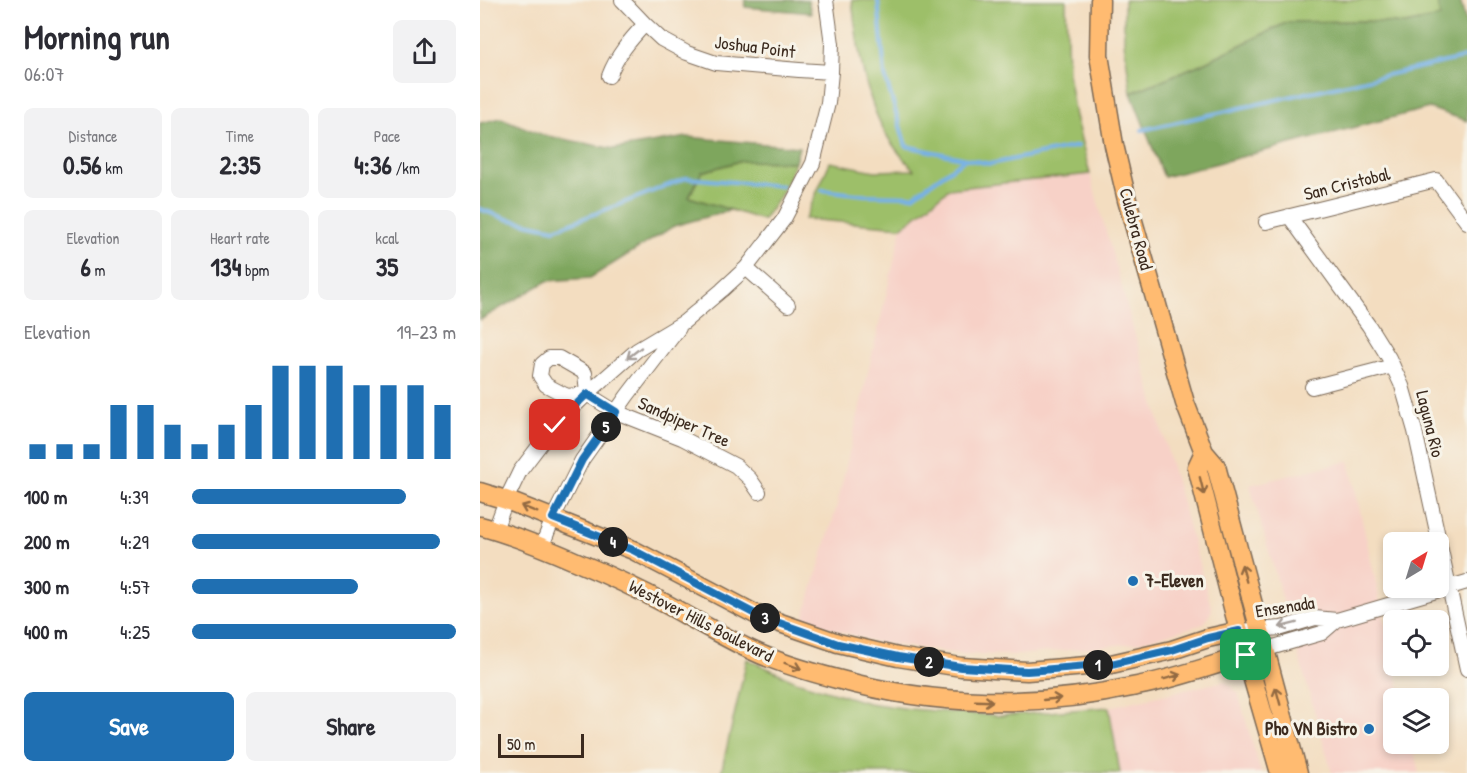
<!DOCTYPE html>
<meta charset="utf-8">
<style>
body{margin:0;font-family:"Patrick Hand",sans-serif;background:#f2f2f3;color:#2b2b33;height:100vh;display:flex;flex-direction:column;font-size:22px;white-space:nowrap}
*{box-sizing:border-box;margin:0}
p{font-size:20px;color:#7c7c81}
.icon{flex:none;width:33px;height:33px;fill:none;stroke:currentColor;stroke-width:2;stroke-linecap:round;stroke-linejoin:round}
.map{position:relative;flex:1;overflow:hidden}
.panel{display:flex;flex-direction:column;background:#fff;width:480px}
.panel>*{flex:none}
.needle{width:39px;rotate:38deg}
.tools{position:absolute;left:903px;top:532px;display:grid;gap:12px}
.tools a{display:grid;place-items:center;width:66px;height:66px;border-radius:9px;background:#fff;box-shadow:0 3px 9px #0003;font-size:30px}
.scale{position:absolute;left:18px;bottom:15px;width:86px;box-sizing:border-box;padding-left:6px;border:3px solid #3b2a1e;border-top:0;font-size:16px;line-height:21px;white-space:nowrap;color:#3b2a1e;-webkit-text-stroke:4px #f7f3e8;paint-order:stroke}
.pin{position:absolute;display:grid;place-items:center;width:51px;height:51px;color:#fff;margin:-26px;border-radius:12px;box-shadow:0 3px 9px #0006}
.km{position:absolute;width:30px;height:30px;margin:-15px;border-radius:50%;background:#222;color:#fff;font-size:16px;line-height:30px;text-align:center}
.round{display:grid;place-items:center;flex:none;width:63px;height:63px;border-radius:9px;background:#f2f2f3}
.headline{display:flex;align-items:center;justify-content:space-between;height:102px;padding:0 24px}
h1{font-size:33px;font-weight:700;line-height:45px}
.metrics{display:grid;grid-template-columns:repeat(3,1fr);gap:9px;height:102px;padding:6px 24px}
.metrics div{display:grid;align-content:center;border-radius:9px;background:#f2f2f3;text-align:center}
.metrics b{font-size:26px;font-weight:700}
.metrics small{font-size:16px;font-weight:400}
.metrics p{font-size:16px}
.chart{height:168px;padding:12px 24px}
.chart p{display:flex;justify-content:space-between}
.chart svg{width:100%;height:108px;margin-top:6px;stroke:#1f6fb2;stroke-width:6}
.primary-button{display:flex;gap:12px;margin-top:auto;padding:12px 24px}
.primary-button a{flex:1;height:69px;border-radius:9px;background:#1f6fb2;color:#fff;font-size:24px;font-weight:700;line-height:69px;text-align:center}
.primary-button a+a{background:#f2f2f3;color:#2b2b33}
ul{padding:0 24px;list-style:none;font-size:20px}
li{display:grid;grid-template-columns:96px 72px 1fr;align-items:center;height:45px}
li i{height:15px;border-radius:8px;background:#1f6fb2}
main{display:flex;flex:1;min-height:0}
.map>svg:first-child{display:block}
.built{fill:#f7d1c7}
.green{fill:#9dbf69;stroke:#6c7444;stroke-width:1.5}
.forest{fill:#7ea65d;stroke:#5c683e;stroke-width:1.5}
.lines{fill:none;stroke-linecap:round;stroke-linejoin:round}
.stream{stroke:#76b1e7;stroke-width:4}
.minor-casing{stroke:#7b6957;stroke-width:16}
.major-casing{stroke:#7b6957;stroke-width:21}
.minor{stroke:#fff;stroke-width:14}
.major{stroke:#ffbb71;stroke-width:18}
.oneway{stroke:#a79f9a}
.oneway2{stroke:#936b43}
.route-casing{stroke:#fff;stroke-width:12}
.route{stroke:#1f6fb2;stroke-width:8}
.poi-dot{fill:#1f6fb2;stroke:#f7f3e8;stroke-width:2}
.labels{text-anchor:middle;stroke-width:6;stroke-linejoin:round;paint-order:stroke}
.street-label{font-size:18px;fill:#3b2a1e;stroke:#f7f3e8}
.poi-label{font-size:18px;font-weight:bold;fill:#3b2a1e;stroke:#f7f3e8;text-anchor:start}
</style>
<main>
<section class="panel">
<div class="headline"><div><h1>Morning run</h1><p>06:07</p></div><a class="round"><svg class="icon" aria-label="share" viewBox="0 0 24 24"><path d="M12 15V3M7 8l5-5 5 5M5 13v7h14v-7"/></svg></a></div>
<div class="metrics">
<div><p>Distance</p><b>0.56<small> km</small></b></div>
<div><p>Time</p><b>2:35</b></div>
<div><p>Pace</p><b>4:36<small> /km</small></b></div>
</div>
<div class="metrics">
<div><p>Elevation</p><b>6<small> m</small></b></div>
<div><p>Heart rate</p><b>134<small> bpm</small></b></div>
<div><p>kcal</p><b>35</b></div>
</div>
<div class="chart"><p><span>Elevation</span>19–23 m</p>
<svg viewBox="0 0 160 44" preserveAspectRatio="none"><path d="M5 44V38M15 44V38M25 44V38M35 44V22M45 44V22M55 44V30M65 44V38M75 44V30M85 44V22M95 44V6M105 44V6M115 44V6M125 44V14M135 44V14M145 44V14M155 44V22"/></svg>
</div>
<ul>
<li><b>100 m</b>4:39<i style="width:81%"></i></li>
<li><b>200 m</b>4:29<i style="width:94%"></i></li>
<li><b>300 m</b>4:57<i style="width:63%"></i></li>
<li><b>400 m</b>4:25<i style="width:100%"></i></li>
</ul>
<div class="primary-button"><a>Save</a><a>Share</a></div>
</section>
<div class="map">
<svg width="987" height="773" viewBox="0 0 987 773">
<rect width="100%" height="100%" fill="#f7f3e8"/>
<filter id="ink" filterUnits="userSpaceOnUse"><feTurbulence type="fractalNoise" baseFrequency=".0167" numOctaves="2"/><feDisplacementMap in="SourceGraphic" scale="12" xChannelSelector="R" yChannelSelector="G"/><feConvolveMatrix kernelMatrix="1 2 1 2 8 2 1 2 1" color-interpolation-filters="sRGB"/></filter>
<filter id="wash" filterUnits="userSpaceOnUse"><feTurbulence type="fractalNoise" baseFrequency=".008" numOctaves="4" result="noise"/><feDisplacementMap in="SourceGraphic" scale="24" xChannelSelector="R" yChannelSelector="G"/><feGaussianBlur stdDeviation="1.35" result="paint"/><feColorMatrix in="noise" values="0 0 0 0 0 0 0 0 0 0 0 0 0 0 0 0 0 1.4 0 .05"/><feComposite in="paint" operator="in"/></filter>
<g filter="url(#wash)">
<rect width="100%" height="100%" fill="#f3ddc0"/>
<path class="built" d="M610 174 732 610 724 624 656 643 538 655 481 654 395 642 323 620 356 509 422 227 469 189Z
M869 461 913 660 914 666H915L922 699H914V744H932L939 773H852L770 485Z
M745 681 758 693 781 773H640L629 707Z"/>
<path class="green" d="M372 0H586L588 73 595 116 610 174 469 189 422 227 325 219 350 162 395 171 434 170C427 162 419 154 413 145 386 108 377 45 372 0Z
M644 0H957L960 17 925 24 886 21 808 22 721 64 651 93 644 42Z
M260 161 315 162 303 192 283 220 209 197 222 172Z
M267 659 316 681 388 703 430 709 520 716 629 707 640 773H241Z"/>
<path class="forest" d="M265 0H328L331 13 265 7Z
M957 0H980L986 23 987 34V121L949 108 684 177 651 93 721 64 808 22 886 21 925 24 960 17Z
M21 118 63 135 134 149 207 137 319 147 315 162 260 161 222 172 209 197 251 210 194 226 110 278 67 281 0 320V123Z"/>
<g class="lines">
<path class="stream" d="M398 0 405 76 426 146 510 164 598 146
M662 130 987 57
M342 190 385 195 433 196 485 159
M0 209 27 219 75 229 138 205 206 178 302 186"/>
</g>
</g>
<g filter="url(#ink)">
<g class="lines">
<defs>
<path id="minor" d="M142 0 165 24 181 39 207 53 236 63 319 70 351 72
M129 76C137 55 150 40 165 24
M809 216 889 326 909 358 922 386 935 431 987 669
M786 222 956 180 987 222
M266 268 308 305
M69 358H79L105 373 107 394 87 396 66 385 60 376 62 364Z
M832 387 913 366
M107 394 136 412 202 438 256 466 270 479 279 492
M15 530 26 500 40 471 75 425 107 394 157 350 204 322 242 290 266 268 304 219 333 163 348 103 351 72 352 44 346 0
M62 546 73 518 102 460 147 396 199 328
M759 631 802 628 835 618 857 620 987 582
M766 655 842 633 857 620"/>
<path id="major" d="M620 0 619 55 634 145 647 200 705 403 724 452 736 466 818 773
M724 452 717 467 759 631 800 773
M0 492 26 500 153 550 277 615 358 643 418 657 481 667 547 671 631 664 692 650 728 638 759 631
M0 526C34 535 65 548 97 562 128 575 158 589 188 605 215 620 242 636 271 650 296 662 330 672 357 679 458 707 555 708 657 686 694 679 730 666 766 655"/>
</defs>
<use href="#minor" class="minor-casing"/>
<use href="#major" class="major-casing"/>
<use href="#minor" class="minor"/>
<use href="#major" class="major"/>
</g>
<defs><path id="oneway-shaft" d="M-6 0H5M1.5-3L5.5 0L1.5 3" fill="none" stroke-width="1.6" stroke-linecap="round" stroke-linejoin="round" transform="scale(1.5)"/></defs>
<g class="oneway">
<use href="#oneway-shaft" transform="translate(154 353) rotate(142)"/>
<use href="#oneway-shaft" transform="translate(808 625) rotate(166)"/>
</g>
<g class="oneway2">
<use href="#oneway-shaft" transform="translate(722 486) rotate(76)"/>
<use href="#oneway-shaft" transform="translate(49 509) rotate(-158)"/>
<use href="#oneway-shaft" transform="translate(764 573) rotate(-105)"/>
<use href="#oneway-shaft" transform="translate(313 666) rotate(20)"/>
<use href="#oneway-shaft" transform="translate(692 677) rotate(-15)"/>
<use href="#oneway-shaft" transform="translate(798 696) rotate(-105)"/>
<use href="#oneway-shaft" transform="translate(572 699) rotate(-6)"/>
<use href="#oneway-shaft" transform="translate(504 701) rotate(2)"/>
</g>
</g>
<g class="lines" filter="url(#ink)">
<defs>
<path id="route" d="M75 425 107 394 136 412 102 460 73 518 153 550 277 615 358 644 418 657 481 667 547 671 561 670 631 664 692 650 728 638 759 631 766 655"/>
</defs>
<use href="#route" class="route-casing"/>
<use href="#route" class="route"/>
</g>
<g class="poi-dot">
<circle cx="653" cy="581" r="6"/>
<circle cx="889" cy="729" r="6"/>
</g>
<g class="labels">
<g class="street-label">
<text transform="translate(275 47) rotate(7)" y="6">Joshua Point</text>
<text transform="translate(867 184) rotate(-14)" y="6">San Cristobal</text>
<text transform="translate(656 229) rotate(75)" y="6">Culebra Road</text>
<text transform="translate(204 422) rotate(24)" y="6">Sandpiper Tree</text>
<text transform="translate(950 424) rotate(76)" y="6">Laguna Rio</text>
<text transform="translate(805 607) rotate(-9)" y="6">Ensenada</text>
<text transform="translate(221 621) rotate(27)" y="6">Westover Hills Boulevard</text>
</g>
<g class="poi-label">
<text x="665" y="587">7-Eleven</text>
<text x="877" y="735" text-anchor="end">Pho VN Bistro</text>
</g>
</g>
</svg>
<div class="tools">
<a><svg class="needle" viewBox="-14 -14 28 28"><path d="M0-13l5 13h-10z" fill="#e53935"/><path d="M0 13l5-13h-10z" fill="#7c7c81"/></svg></a>
<a><svg class="icon" aria-label="locate" viewBox="0 0 24 24"><circle cx="12" cy="12" r="6"/><path d="M12 2v4M12 18v4M2 12h4M18 12h4"/></svg></a>
<a><svg class="icon" aria-label="layers" viewBox="0 0 24 24"><path d="M12 4l9 5-9 5-9-5zM3 14l9 5 9-5"/></svg></a>
</div>
<div class="scale">50 m</div>
<div class="pin" style="left:766px;top:655px;background:#1e9e55"><svg class="icon" aria-label="arrive" viewBox="0 0 24 24"><path d="M6 21V4h12l-3 4 3 4H6"/></svg></div>
<div class="pin" style="left:75px;top:425px;background:#d93025"><svg class="icon" aria-label="check" viewBox="0 0 24 24"><path d="M5 12l5 5 9-10"/></svg></div>
<b class="km" style="left:618px;top:665px">1</b>
<b class="km" style="left:449px;top:662px">2</b>
<b class="km" style="left:285px;top:618px">3</b>
<b class="km" style="left:133px;top:542px">4</b>
<b class="km" style="left:126px;top:427px">5</b>
</div>
</main>
